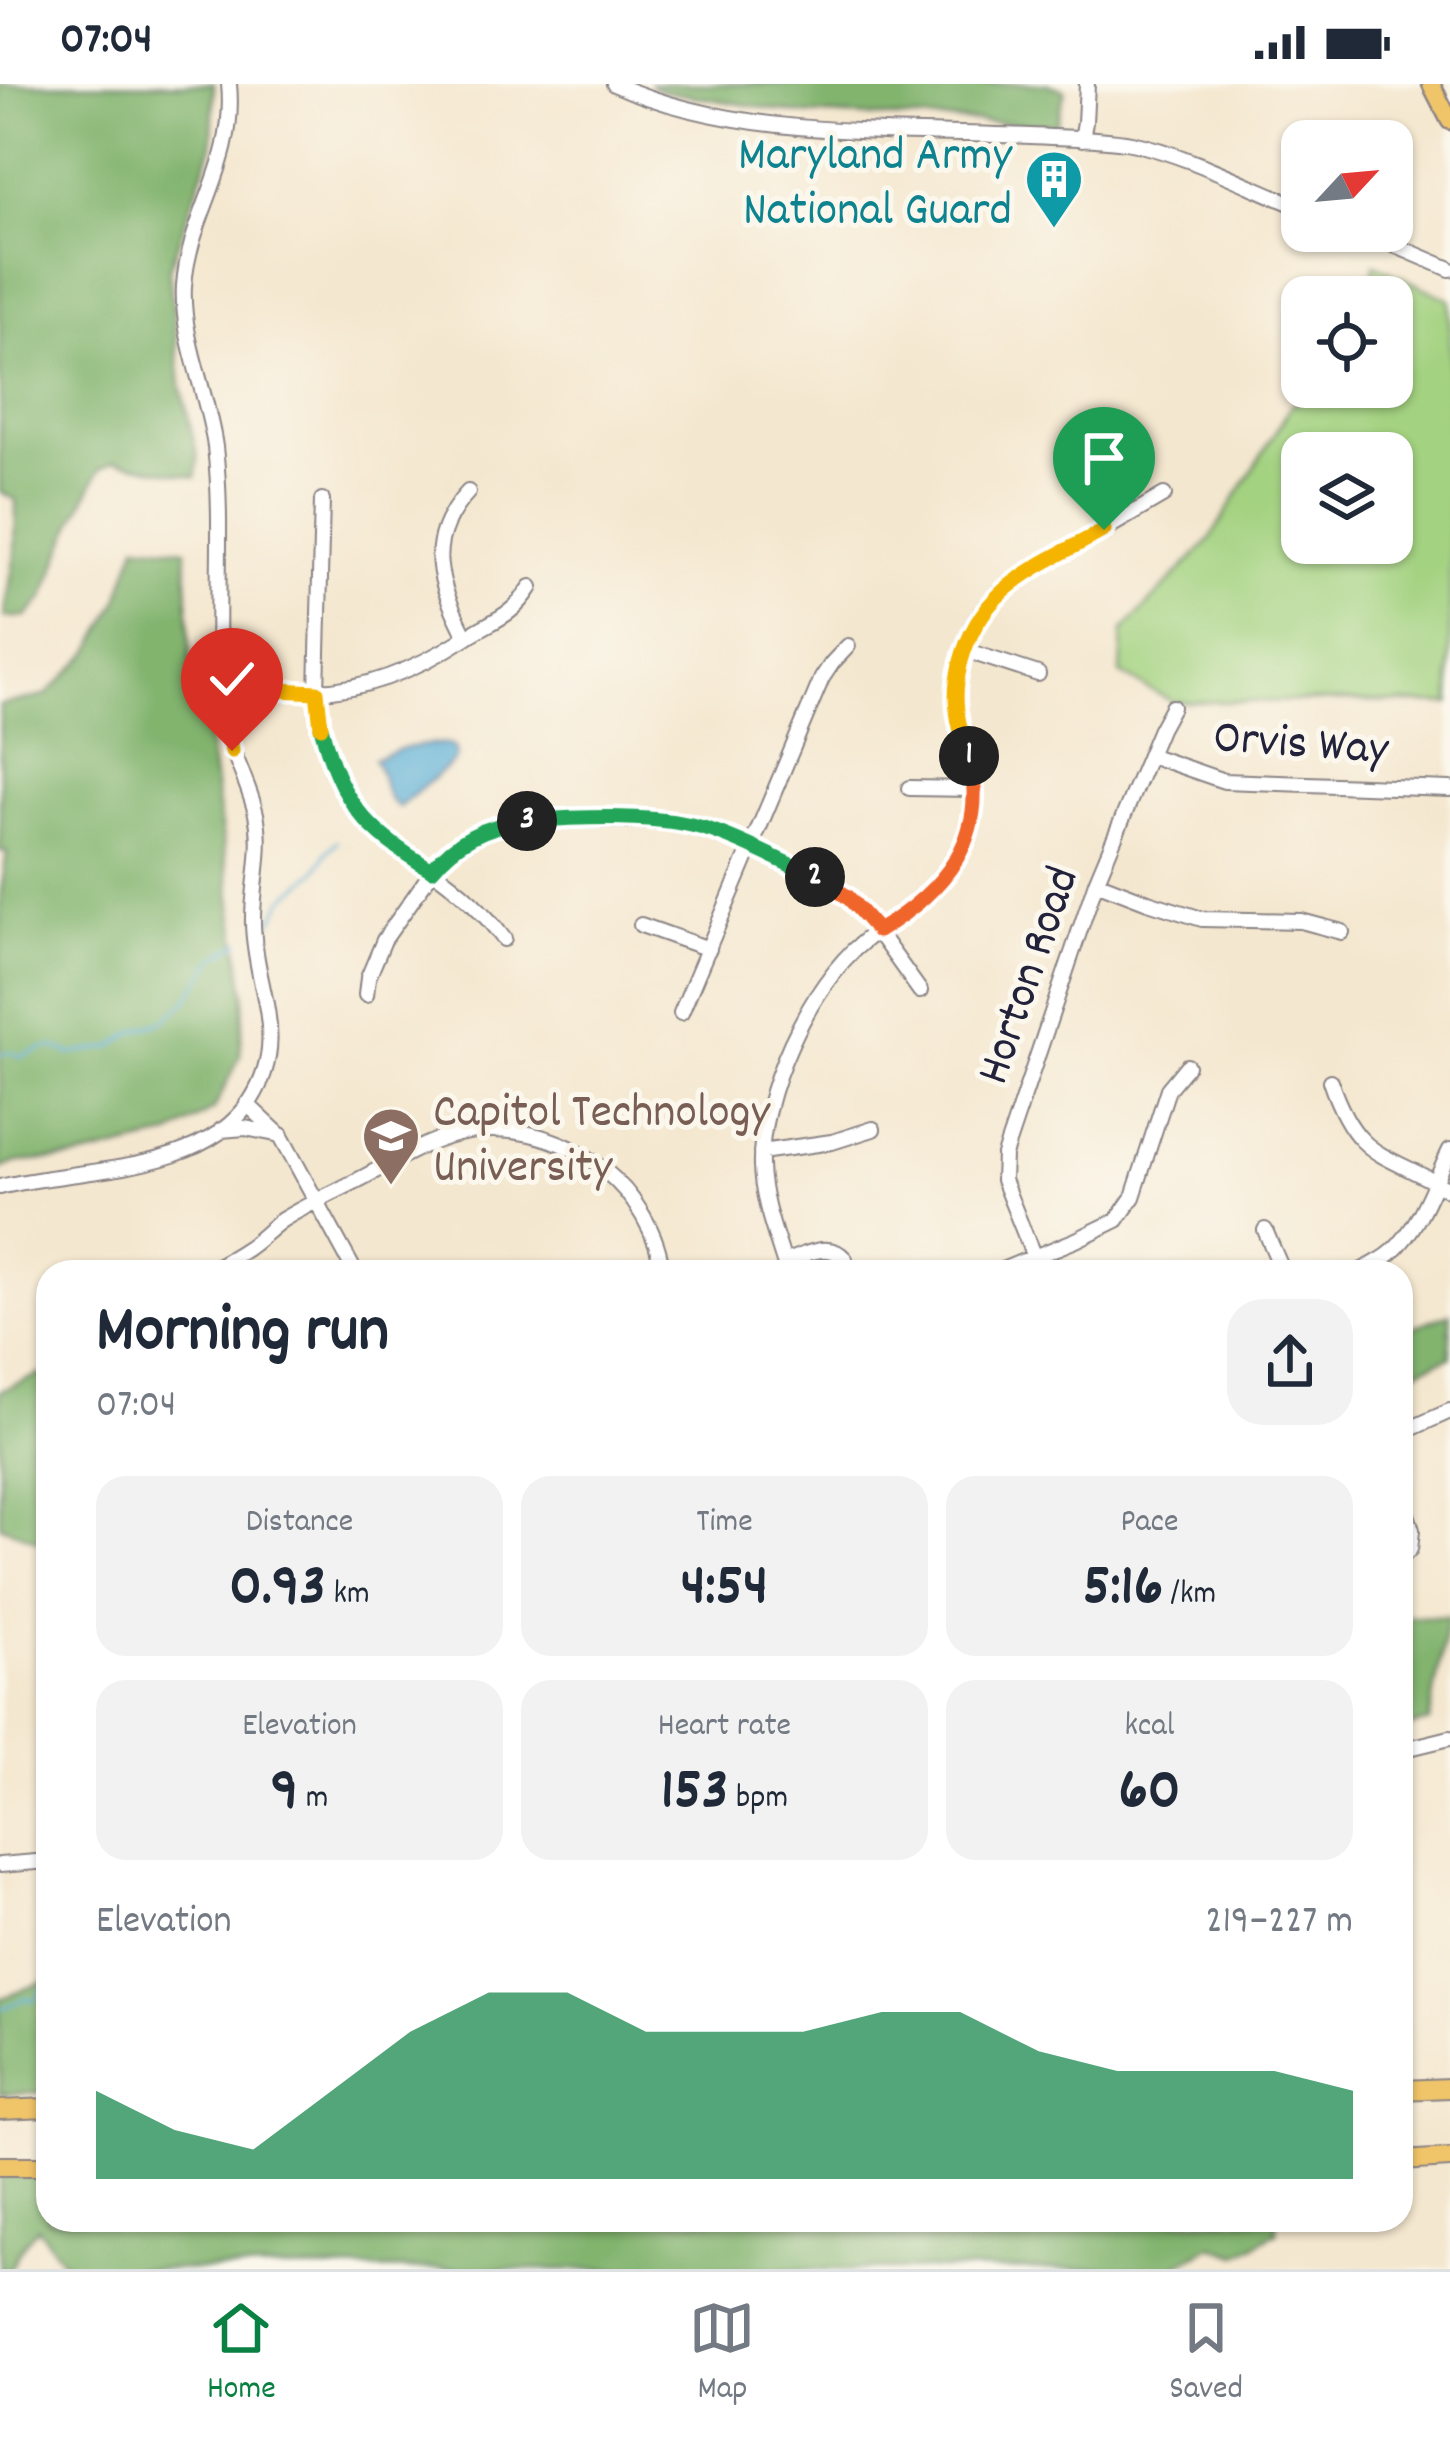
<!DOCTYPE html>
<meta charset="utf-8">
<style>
body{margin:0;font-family:Dekko,sans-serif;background:#f2f2f3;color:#1f2937;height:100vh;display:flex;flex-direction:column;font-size:45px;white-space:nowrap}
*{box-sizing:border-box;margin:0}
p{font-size:39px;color:#747a83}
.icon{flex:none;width:66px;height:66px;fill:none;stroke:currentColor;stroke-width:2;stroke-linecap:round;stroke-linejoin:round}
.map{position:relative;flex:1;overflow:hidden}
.side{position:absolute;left:36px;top:1176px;width:1377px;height:972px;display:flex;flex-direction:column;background:#fff;border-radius:36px;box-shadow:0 3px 9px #0004}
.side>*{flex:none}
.needle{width:78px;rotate:64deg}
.fabs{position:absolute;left:1281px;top:36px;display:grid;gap:24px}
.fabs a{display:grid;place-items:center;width:132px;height:132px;border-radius:24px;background:#fff;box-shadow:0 3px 9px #0004;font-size:60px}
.pin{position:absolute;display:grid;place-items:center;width:102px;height:102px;color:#fff;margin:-123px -51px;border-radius:50% 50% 50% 0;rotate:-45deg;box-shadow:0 0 12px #0007}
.pin .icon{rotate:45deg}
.km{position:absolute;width:60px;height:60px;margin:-30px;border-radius:50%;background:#222;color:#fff;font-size:33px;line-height:60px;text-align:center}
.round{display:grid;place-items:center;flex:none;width:126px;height:126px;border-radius:36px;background:#f2f2f3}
.overview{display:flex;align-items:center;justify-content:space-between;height:204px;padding:0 60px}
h1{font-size:66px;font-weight:800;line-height:90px}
.stats{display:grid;grid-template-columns:repeat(3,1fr);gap:18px;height:204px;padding:12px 60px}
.stats div{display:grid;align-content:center;border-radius:30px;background:#f2f2f3;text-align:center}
.stats b{font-size:60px;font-weight:800}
.stats small{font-size:33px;font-weight:400}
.stats p{font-size:33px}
.chart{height:336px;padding:24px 60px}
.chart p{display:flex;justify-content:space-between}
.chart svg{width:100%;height:216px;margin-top:12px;fill:#0b8043;opacity:.7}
.status{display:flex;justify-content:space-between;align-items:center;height:84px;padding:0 60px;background:#fff;direction:ltr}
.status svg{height:33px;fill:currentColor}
.tab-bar{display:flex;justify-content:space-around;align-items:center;height:168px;border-top:3px solid #e0e1e3;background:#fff;font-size:33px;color:#747a83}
.tab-bar a{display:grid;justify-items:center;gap:6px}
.tab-bar .active{color:#0b8043}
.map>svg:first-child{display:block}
.green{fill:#a3d280;stroke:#627a5e;stroke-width:3;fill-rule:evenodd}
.forest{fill:#82b46e;stroke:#526b54;stroke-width:3}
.water{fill:#59add5;stroke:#3e6888;stroke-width:3}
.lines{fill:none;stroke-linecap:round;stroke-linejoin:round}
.stream{stroke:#59add5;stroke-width:3}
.minor-casing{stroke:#8b8485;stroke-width:18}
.major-casing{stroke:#8b8485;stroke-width:21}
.highway-casing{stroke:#8b8485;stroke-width:22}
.minor{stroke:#fff;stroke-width:14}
.major{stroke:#f0c469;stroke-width:16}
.highway{stroke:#f0c469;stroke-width:18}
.split-1-casing{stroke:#fff;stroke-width:24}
.split-2-casing{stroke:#fff;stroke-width:24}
.split-3-casing{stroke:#fff;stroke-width:24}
.split-4-casing{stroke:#fff;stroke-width:24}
.split-5-casing{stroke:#fff;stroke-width:24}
.split-1{stroke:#f5b400;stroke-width:15}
.split-2{stroke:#f0652b;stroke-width:15}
.split-3{stroke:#22a559;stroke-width:15}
.split-4{stroke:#22a559;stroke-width:15}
.split-5{stroke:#f5b400;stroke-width:15}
.labels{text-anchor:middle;stroke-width:10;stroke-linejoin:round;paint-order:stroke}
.culture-label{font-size:48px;fill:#0d838f;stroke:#fbf7ec;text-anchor:end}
.street-label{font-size:48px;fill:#22223b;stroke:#fbf7ec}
.education-label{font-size:48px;fill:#785e54;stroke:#fbf7ec;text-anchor:start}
</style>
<div class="status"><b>07:04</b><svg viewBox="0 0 49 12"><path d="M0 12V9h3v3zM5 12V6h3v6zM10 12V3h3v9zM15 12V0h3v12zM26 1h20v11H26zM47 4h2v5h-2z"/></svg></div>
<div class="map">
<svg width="1450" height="2185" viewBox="0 0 1450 2185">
<rect width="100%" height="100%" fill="#fbf7ec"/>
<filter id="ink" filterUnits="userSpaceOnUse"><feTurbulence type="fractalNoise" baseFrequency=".00833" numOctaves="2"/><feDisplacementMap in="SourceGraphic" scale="24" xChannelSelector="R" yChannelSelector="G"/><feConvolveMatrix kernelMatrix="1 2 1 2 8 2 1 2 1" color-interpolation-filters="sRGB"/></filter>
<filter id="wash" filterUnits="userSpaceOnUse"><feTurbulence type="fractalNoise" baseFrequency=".004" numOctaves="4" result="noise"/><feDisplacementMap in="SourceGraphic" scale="48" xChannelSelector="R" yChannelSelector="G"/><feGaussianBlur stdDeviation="2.7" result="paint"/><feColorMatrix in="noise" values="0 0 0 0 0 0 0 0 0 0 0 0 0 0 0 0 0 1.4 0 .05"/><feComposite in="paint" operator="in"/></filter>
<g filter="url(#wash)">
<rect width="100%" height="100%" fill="#f4e7cf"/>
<path class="green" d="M1375 180 1450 216V620L1337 617 1173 618 1121 590 1123 547 1209 457 1292 321 1327 303H1392V213H1367ZM1302 369H1392V459H1302Z"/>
<path class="forest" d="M0 0H214L212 62 169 185 181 301 198 375 196 393 115 377 100 385 73 439 43 515 26 533H4L15 471 16 416 0 408Z
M649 0H1047L1065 6 1056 41 800 30 663 7Z
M137 460 186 465 191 587 207 645 245 911 240 972 214 1025 169 1052 79 1074 17 1078 0 1085V814L7 768 0 767V621L45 612 91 567 118 517Z
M1450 1229V1273L1401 1292V1248Z
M41 1290 48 1304V1461L0 1441V1307Z
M1401 1532 1448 1533 1429 1638 1401 1645Z
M48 1896V2008L0 2010V1915Z
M48 2091V2136H1276L1277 2148 1238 2171 1212 2162 1169 2185H69L37 2143 21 2164 10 2185H0V2092Z"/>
<path class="water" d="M434 660H448L454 664 456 673 453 678 399 723C383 715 384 692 374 675L403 664Z"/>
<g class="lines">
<path class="stream" d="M271 839 283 816 316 787 327 768 337 757
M0 970 12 968 20 973 40 965 53 963 71 970 112 963 133 948 164 937 185 919 214 875 240 858
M0 1926 26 1914 34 1916 42 1907 48 1906"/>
</g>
</g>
<g filter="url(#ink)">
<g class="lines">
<defs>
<path id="minor" d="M614 0C740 56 895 46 1030 52 1063 54 1098 53 1131 59 1186 70 1249 103 1302 124
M1082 55 1085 38 1087 0
M1361 147 1450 185
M322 416 317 607C322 664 339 717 384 754 399 766 415 774 430 785 458 804 484 828 504 855
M466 553C439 499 422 458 468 408
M964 566 1038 590
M220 603C252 605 284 608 315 607 370 606 420 583 465 554 494 535 511 534 531 503
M1149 671 1224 697 1450 705
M909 704 974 705
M1096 798 1148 818 1202 835 1301 837 1342 848
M641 841 709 865
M366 911 368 894 384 856 443 772 463 757 500 740 553 735 670 737 714 747 766 770 833 802 848 813 870 837 920 907
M681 929 822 594 832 579 848 562
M1330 997C1358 1079 1385 1067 1450 1107
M247 1020 281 1052 355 1188
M221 1046 245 1044 281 1051
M761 1068 832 1058 873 1045
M0 1103C78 1083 202 1092 251 1016 291 953 254 904 253 839 252 802 264 767 256 730 248 695 227 664 223 627 212 540 225 450 215 363 208 310 181 256 184 202 189 130 237 81 229 0
M1265 1146 1283 1188
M784 1178C804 1171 829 1156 845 1175L842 1188
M206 1188C219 1181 233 1174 246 1165 259 1157 269 1145 282 1136 308 1120 337 1107 364 1093 391 1079 418 1062 447 1053 500 1036 562 1051 604 1086 633 1109 659 1150 662 1188
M787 1188C777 1154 762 1118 761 1082 759 1012 809 901 864 857 899 828 934 817 958 774 981 734 974 691 961 651 947 608 960 547 993 515 1012 496 1038 483 1061 470 1095 451 1130 431 1164 411
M997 1188 1076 1156 1117 1136 1133 1113 1168 1005 1187 982
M1040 1188 1003 1096 1004 1071 1096 798 1160 645 1172 623
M1358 1188C1370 1182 1382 1177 1392 1168 1420 1143 1434 1099 1450 1066
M1401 1349 1450 1327
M1401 1412 1412 1446 1410 1465 1401 1474
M1401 1666 1450 1654
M0 1781 48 1777"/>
<path id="major" d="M1431 0 1450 37"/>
<path id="highway" d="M1401 2006 1450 2004
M0 2026 48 2024
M1401 2077 1450 2074
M0 2082H48"/>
</defs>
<use href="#minor" class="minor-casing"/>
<use href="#major" class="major-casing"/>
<use href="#highway" class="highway-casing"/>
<use href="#minor" class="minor"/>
<use href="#major" class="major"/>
<use href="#highway" class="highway"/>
</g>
</g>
<g class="lines" filter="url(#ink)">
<defs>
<path id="split-1" d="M969 672C957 640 952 614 960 581 980 501 1039 483 1104 446"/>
<path id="split-2" d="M815 793 848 813 878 847C944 807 990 754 969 672"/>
<path id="split-3" d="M527 737C581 733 661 729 713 747 748 759 781 777 815 793"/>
<path id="split-4" d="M321 643C341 719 365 746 432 786 457 755 488 740 527 737"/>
<path id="split-5" d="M232 667 224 638 220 603 317 608 321 643"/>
</defs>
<use href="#split-1" class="split-1-casing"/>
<use href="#split-2" class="split-2-casing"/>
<use href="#split-3" class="split-3-casing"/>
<use href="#split-4" class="split-4-casing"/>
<use href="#split-5" class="split-5-casing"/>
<use href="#split-1" class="split-1"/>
<use href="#split-2" class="split-2"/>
<use href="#split-3" class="split-3"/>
<use href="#split-4" class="split-4"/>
<use href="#split-5" class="split-5"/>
</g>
<defs>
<symbol id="building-pin" viewBox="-11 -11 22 30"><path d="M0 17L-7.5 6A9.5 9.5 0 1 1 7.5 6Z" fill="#0f9aa8" stroke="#fbf7ec"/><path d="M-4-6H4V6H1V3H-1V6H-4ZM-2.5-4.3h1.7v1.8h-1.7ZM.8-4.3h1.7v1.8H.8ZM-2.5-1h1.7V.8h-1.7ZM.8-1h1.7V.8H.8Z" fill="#fff"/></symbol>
<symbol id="university-pin" viewBox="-11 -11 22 30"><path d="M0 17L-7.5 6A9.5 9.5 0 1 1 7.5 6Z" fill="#8d6e63" stroke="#fbf7ec"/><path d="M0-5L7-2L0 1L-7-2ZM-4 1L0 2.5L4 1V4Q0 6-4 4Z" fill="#fff"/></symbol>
</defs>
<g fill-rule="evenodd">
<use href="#building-pin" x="1021" y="62" width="66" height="90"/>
<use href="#university-pin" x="358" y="1019" width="66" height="90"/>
</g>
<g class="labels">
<g class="culture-label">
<text x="1012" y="84">Maryland Army<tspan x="1012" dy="55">National Guard</tspan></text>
</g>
<g class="street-label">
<text transform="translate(1301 655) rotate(4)" y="17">Orvis Way</text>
<text transform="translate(1024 890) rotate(-71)" y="17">Horton Road</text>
</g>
<g class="education-label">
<text x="433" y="1041">Capitol Technology<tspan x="433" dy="55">University</tspan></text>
</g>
</g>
</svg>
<div class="fabs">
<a><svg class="needle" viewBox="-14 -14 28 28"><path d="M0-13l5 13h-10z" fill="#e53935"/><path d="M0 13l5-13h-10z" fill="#747a83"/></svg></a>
<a><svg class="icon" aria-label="locate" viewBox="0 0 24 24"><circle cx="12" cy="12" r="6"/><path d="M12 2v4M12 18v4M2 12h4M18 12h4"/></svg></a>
<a><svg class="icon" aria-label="layers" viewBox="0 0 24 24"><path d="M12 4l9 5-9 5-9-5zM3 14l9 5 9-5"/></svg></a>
</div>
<div class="pin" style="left:1104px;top:446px;background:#1e9e55"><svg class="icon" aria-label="arrive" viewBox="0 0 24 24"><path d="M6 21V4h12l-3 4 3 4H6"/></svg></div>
<div class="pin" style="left:232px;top:667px;background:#d93025"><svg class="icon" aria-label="check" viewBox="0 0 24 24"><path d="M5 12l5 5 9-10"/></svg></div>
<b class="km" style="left:969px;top:672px">1</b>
<b class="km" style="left:815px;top:793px">2</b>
<b class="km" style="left:527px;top:737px">3</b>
<section class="side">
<div class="overview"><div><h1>Morning run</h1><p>07:04</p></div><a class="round"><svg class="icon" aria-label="share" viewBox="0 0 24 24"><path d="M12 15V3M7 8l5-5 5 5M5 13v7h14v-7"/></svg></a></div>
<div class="stats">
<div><p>Distance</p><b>0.93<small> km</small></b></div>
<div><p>Time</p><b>4:54</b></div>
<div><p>Pace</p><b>5:16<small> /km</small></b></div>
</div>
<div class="stats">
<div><p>Elevation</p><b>9<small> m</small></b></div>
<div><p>Heart rate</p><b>153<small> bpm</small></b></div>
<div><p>kcal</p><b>60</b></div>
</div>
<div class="chart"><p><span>Elevation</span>219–227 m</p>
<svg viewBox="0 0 160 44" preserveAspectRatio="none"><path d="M0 44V26L10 34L20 38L30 26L40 14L50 6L60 6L70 14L80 14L90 14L100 10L110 10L120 18L130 22L140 22L150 22L160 26V44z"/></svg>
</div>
</section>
</div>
<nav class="tab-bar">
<a class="active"><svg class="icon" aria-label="home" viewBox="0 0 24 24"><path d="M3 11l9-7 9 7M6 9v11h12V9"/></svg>Home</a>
<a><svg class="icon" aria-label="map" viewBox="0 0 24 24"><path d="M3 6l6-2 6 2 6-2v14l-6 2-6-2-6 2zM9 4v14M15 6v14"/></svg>Map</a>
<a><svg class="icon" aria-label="saved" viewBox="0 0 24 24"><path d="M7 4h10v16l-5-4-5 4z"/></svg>Saved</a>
</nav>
